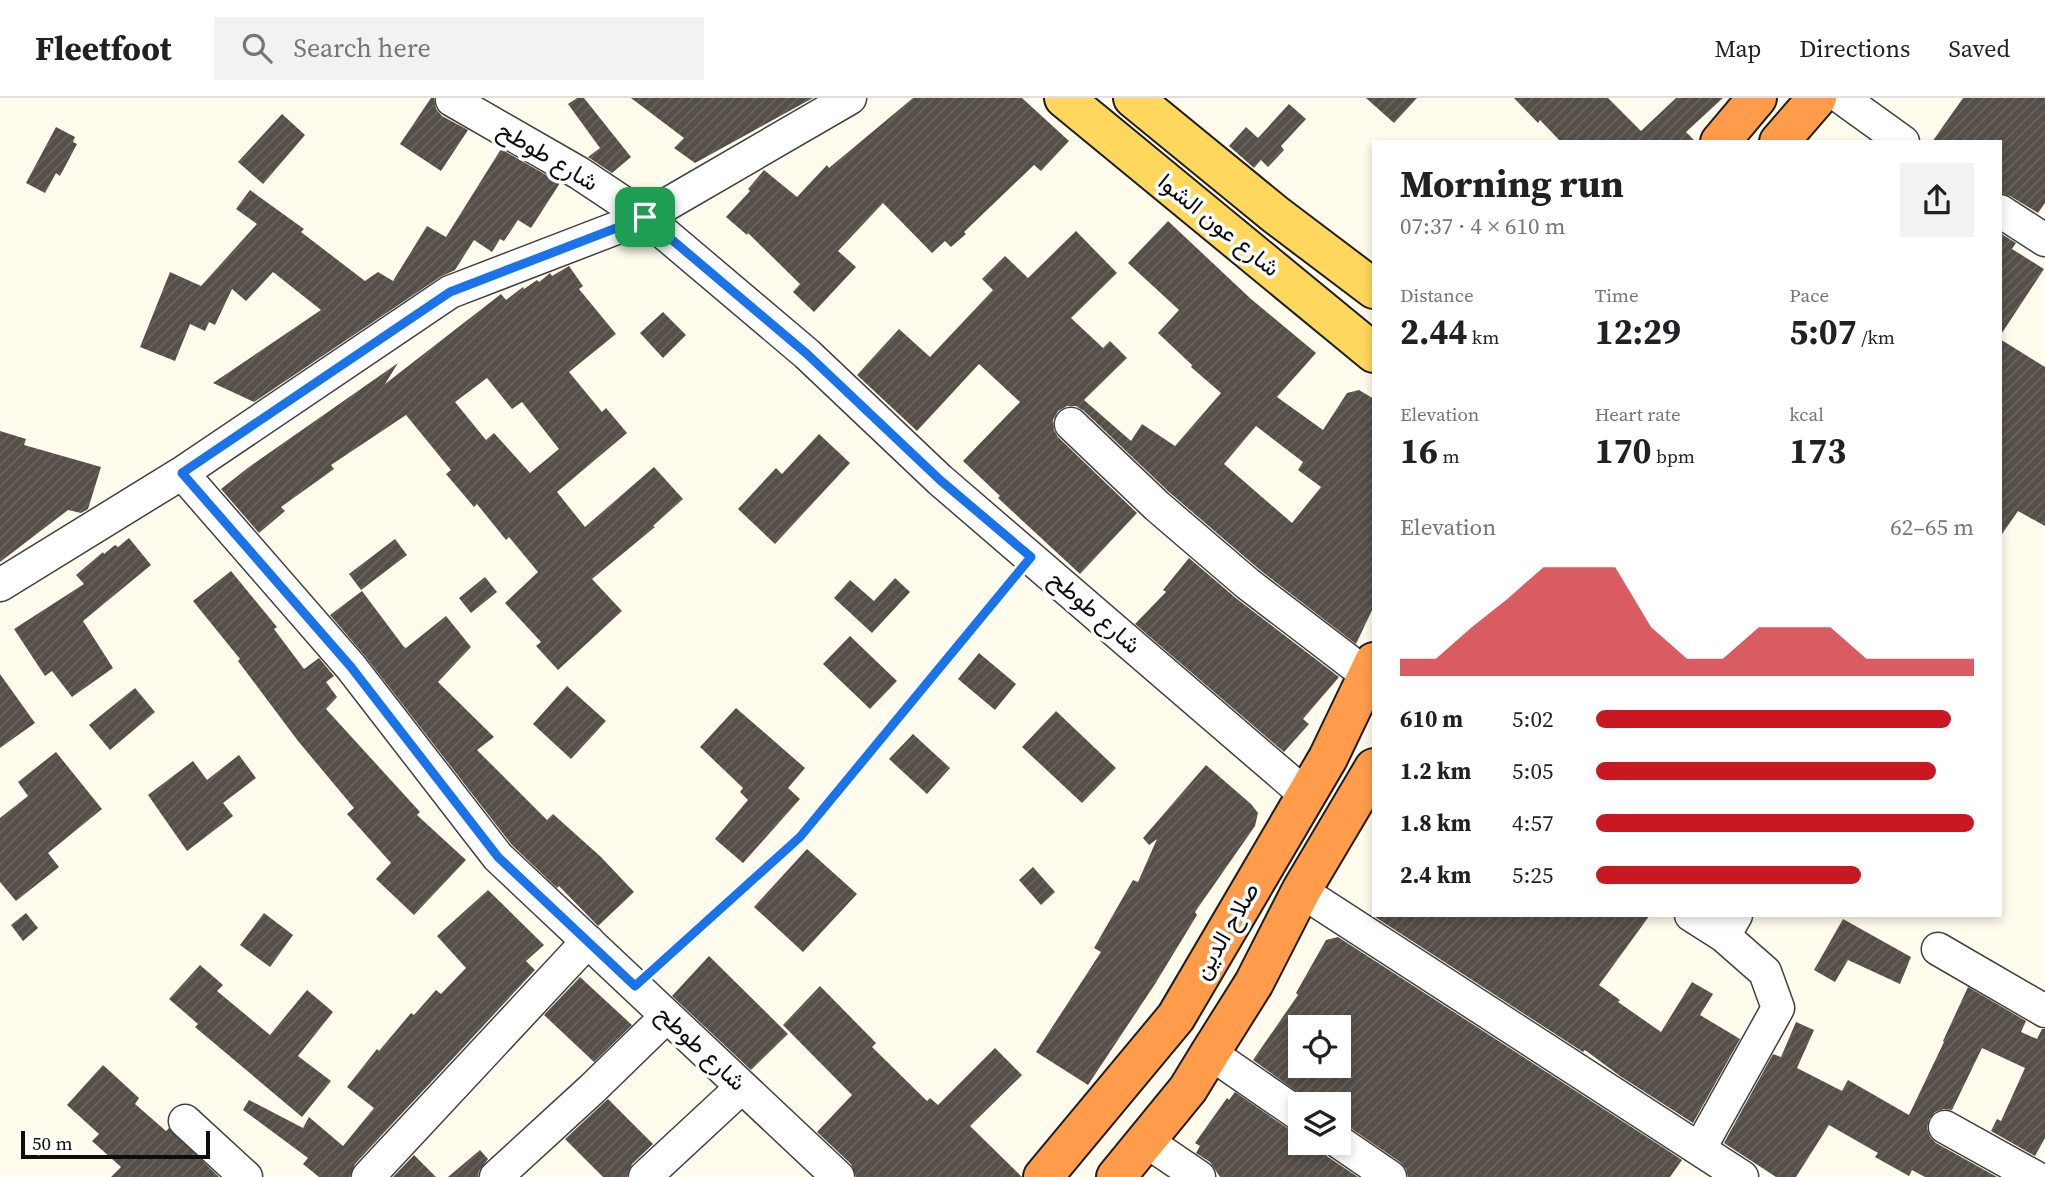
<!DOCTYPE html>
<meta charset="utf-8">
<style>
body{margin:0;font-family:"Source Serif 4",Vazirmatn,serif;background:#f2f2f2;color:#202124;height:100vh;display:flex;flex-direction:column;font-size:26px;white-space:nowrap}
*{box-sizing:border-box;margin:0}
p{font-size:23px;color:#757577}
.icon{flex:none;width:38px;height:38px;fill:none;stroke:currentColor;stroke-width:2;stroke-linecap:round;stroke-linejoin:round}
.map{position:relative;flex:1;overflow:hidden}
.sheet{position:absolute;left:1372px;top:42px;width:630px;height:777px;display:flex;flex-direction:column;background:#fff;border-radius:0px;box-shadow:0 4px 10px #0003}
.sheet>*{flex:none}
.tools{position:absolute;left:1288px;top:917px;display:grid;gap:14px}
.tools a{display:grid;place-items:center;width:63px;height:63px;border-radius:0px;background:#fff;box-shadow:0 4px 10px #0003;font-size:35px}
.scale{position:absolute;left:21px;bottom:18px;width:189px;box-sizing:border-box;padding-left:7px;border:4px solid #0d0d0d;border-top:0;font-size:19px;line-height:24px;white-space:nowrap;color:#0d0d0d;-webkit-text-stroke:5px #fff;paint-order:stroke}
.pin{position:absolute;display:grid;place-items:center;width:60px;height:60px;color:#fff;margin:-30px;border-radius:14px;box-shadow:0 4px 10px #0006}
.round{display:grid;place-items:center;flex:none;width:74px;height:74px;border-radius:0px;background:#f2f2f2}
.summary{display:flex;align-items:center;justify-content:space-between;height:119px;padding:0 28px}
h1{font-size:38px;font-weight:700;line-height:52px}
.stats{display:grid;grid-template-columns:repeat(3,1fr);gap:10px;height:119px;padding:7px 28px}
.stats div{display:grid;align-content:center}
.stats b{font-size:35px;font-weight:700}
.stats small{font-size:19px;font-weight:400}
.stats p{font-size:19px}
.chart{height:196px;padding:14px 28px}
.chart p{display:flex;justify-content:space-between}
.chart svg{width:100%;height:126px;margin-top:7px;fill:#c91821;opacity:.7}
ul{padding:0 28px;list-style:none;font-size:23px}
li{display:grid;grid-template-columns:112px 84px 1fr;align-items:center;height:52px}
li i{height:18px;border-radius:9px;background:#c91821}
header{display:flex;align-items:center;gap:42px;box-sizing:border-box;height:98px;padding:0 35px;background:#fff;border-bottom:2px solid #e0e0e0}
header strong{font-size:33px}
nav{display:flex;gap:38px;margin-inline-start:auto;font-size:24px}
.search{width:490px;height:63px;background:#f2f2f2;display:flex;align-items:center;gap:18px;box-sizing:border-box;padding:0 24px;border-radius:0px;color:#757577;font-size:26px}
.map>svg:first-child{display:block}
.building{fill:url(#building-hatch);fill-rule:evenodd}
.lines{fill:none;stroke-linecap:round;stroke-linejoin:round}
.minor-casing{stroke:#404040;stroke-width:35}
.major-casing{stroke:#1e1e1e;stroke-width:42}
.highway-casing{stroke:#1e1e1e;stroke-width:42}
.path{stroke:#2f2f2f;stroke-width:4.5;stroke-dasharray:7 3.5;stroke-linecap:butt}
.minor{stroke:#fff;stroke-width:32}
.major{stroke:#ffd75d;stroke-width:38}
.highway{stroke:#ff9c4b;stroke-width:38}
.route-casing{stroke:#fff;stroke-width:14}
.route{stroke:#1a73e8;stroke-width:9}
.labels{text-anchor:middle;stroke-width:7;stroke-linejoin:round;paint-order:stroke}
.street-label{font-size:24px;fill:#0d0d0d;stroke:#fff}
</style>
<header>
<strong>Fleetfoot</strong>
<div class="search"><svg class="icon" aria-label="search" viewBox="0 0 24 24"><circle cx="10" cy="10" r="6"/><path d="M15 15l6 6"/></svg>Search here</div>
<nav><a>Map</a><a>Directions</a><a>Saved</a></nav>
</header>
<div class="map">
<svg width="2045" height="1079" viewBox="0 0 2045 1079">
<defs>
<pattern id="building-hatch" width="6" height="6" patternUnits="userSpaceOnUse" patternTransform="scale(1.75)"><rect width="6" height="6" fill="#564e48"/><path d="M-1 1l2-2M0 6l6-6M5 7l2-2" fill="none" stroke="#69635e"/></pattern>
</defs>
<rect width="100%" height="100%" fill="#fffbed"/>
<path class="building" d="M431 0H434L436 11 442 18 468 32 441 73 400 46Z
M577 0H584L631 59 612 75 588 59 600 50 568 6Z
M631 0H813L695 65 674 50 684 40Z
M913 0H1022L1069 43 1041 73 1034 67 964 134 966 136 951 149 945 143 932 155 883 105 838 153 856 169 814 214 793 194 800 186 748 135 747 137 726 119 750 93 748 91 764 72 797 99 827 67 829 70Z
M1366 0H1417L1394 25Z
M1514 0H1608L1641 33 1676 0H1723L1686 34 1696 44H1561L1540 22 1538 25Z
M1963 0H2045V105L2038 115 2010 98 2000 95V44H1932Z
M1289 6 1306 21 1281 48 1284 52 1268 69 1261 62 1254 70 1229 48 1246 29 1258 40Z
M282 16 305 37 263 86 238 64Z
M56 29 75 39 73 44 77 46 60 78 56 75 45 95 26 85Z
M501 51 560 85 531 130 518 122 504 143 500 141 492 154 474 142 455 172 440 179 254 304 213 285 321 212 273 174 246 203 232 191 215 227 209 224 205 233 190 226 175 263 140 249 170 174 201 188 257 126 236 111 250 92 304 131 301 134 365 183 378 174 393 183 427 128 446 139Z
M1168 123 1251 201 1316 255 1277 299 1323 332 1347 295 1359 292 1374 301V508L1356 546 1260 472 1169 394 1084 313 1076 308H1067L1058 313 1053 322 1054 332 1058 339 1137 415 1080 476 998 400 1000 398 963 363 1020 304 979 266 917 333 857 277 899 231 930 259 993 192 982 181 1005 158 1028 180 1076 133 1117 175 1071 220 1103 250 1110 243 1127 260 1084 302 1131 343 1142 326 1175 348 1221 295 1191 269 1192 267 1158 235 1179 212 1128 165ZM1256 328 1303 364 1298 372 1321 389 1292 425 1224 366Z
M2000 135 2016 145 2012 151 2044 171 2000 238Z
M569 168 583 188 579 191 616 236 569 274 602 314 606 310 627 335 557 394 585 429 654 369 683 401 653 428 655 429 592 481 622 513 558 572 536 548 541 544 505 505 538 474 509 439 506 442 477 406 474 409 446 376 451 372 406 317 331 367 334 371 281 409 285 413 259 435 221 391 249 369 398 265 385 286 501 196 506 202 523 189 524 191 537 182 539 184 550 175 552 178ZM487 280 512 311 522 304 559 351 530 375 494 335 486 342 455 304Z
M663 214 686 237 663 260 640 235Z
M2000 241 2045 269V428L2018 413 2000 439Z
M0 333 26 341 24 347 101 369 88 411 81 415 68 412 0 464Z
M819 336 850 365 775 446 738 411 776 370 782 376Z
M129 440 151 467 83 523 113 570 72 599 52 573 45 578 14 531 84 486 76 477 103 454 104 456 115 447 118 449Z
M395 441 407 457 361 492 349 476Z
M1189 460 1237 501 1339 579 1303 621 1309 626 1284 654 1135 526 1166 494 1163 492Z
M231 473 277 529 274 531 304 571 319 560 334 578 326 584 337 599 326 611 420 714 417 717 466 762 414 817 376 781 391 765 347 716 354 710 298 643 238 563 240 561 193 503Z
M485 479 497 494 471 515 459 500Z
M895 480 910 494 872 535 834 500 850 482 874 503Z
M362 493 404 549 406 550 446 518 471 549 438 584 494 639 477 652 547 722 553 716 601 759 634 794 598 828 559 788 557 790 512 747 365 558 330 517Z
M850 538 897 583 870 611 823 566Z
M979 555 1016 586 995 612 958 581Z
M0 576 35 625 0 650Z
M567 588 606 623 571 661 533 626Z
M135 590 155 614 110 652 89 627Z
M736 610 805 670 788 690 800 701 743 765 715 741 748 702 740 694 743 690 700 649Z
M1056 613 1116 670 1082 705 1022 649Z
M913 636 950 670 927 696 889 661Z
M56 654 102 711 48 755 59 769 16 803 0 784V720L28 698 18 684Z
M239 657 256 680 223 705 233 718 187 753 148 697 193 663 207 682Z
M1206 667 1251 706 1258 715 1255 728 1195 814 1197 817 1155 886 1088 987 1036 954 1101 854 1094 850 1133 782 1138 784 1157 741 1149 747 1143 740Z
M807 751 857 796 803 854 754 809Z
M1033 769 1055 794 1041 807 1019 782Z
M488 792 544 847 526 863 535 872 355 1066 350 1079H319L303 1066 308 1060 243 1012 249 1002 303 1030 309 1019 343 1048 374 1010 347 989 377 951 379 953 411 915 414 917 436 892 441 896 466 870 437 838Z
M26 815 38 830 23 843 11 827Z
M264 815 293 837 270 869 240 847Z
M1372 817H1650L1599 887 1620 902 1618 904 1661 934 1692 884 1713 896 1700 917 1740 941 1693 1025 1620 978 1585 952 1583 954Z
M1843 821 1911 859 1900 886 1848 862 1835 884 1814 872Z
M1338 839 1667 1052 1682 1062 1670 1079H1408L1406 1071 1400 1064 1349 1029 1339 1026V1006H1314L1253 962 1298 897 1296 895 1326 842ZM1300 929H1339V968H1300Z
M709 858 788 936 751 972 672 898Z
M200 867 223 887 217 893 270 937 307 892 333 914 298 958 331 983 302 1019 195 929 198 926 169 901Z
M580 879 632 927 594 964 544 917Z
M820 888 876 945 872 949 927 1003 930 1000 938 1007 995 950 1022 977 970 1028 1022 1079H856L851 1066 817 1034 852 997 783 927Z
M1968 889 2026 923 2021 934 2037 941 2042 931H2045V1040L2035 1058 1991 1033 1997 1021 2001 1023 2025 970 1982 950 1952 1012 1944 1011 1935 1014 1929 1021 1927 1030 1930 1039 1936 1045 1997 1079H1925L1912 1072 1909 1078 1875 1059 1878 1055 1829 1027 1796 1079H1776L1724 1045 1773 956 1781 959 1796 924 1814 932 1797 970 1842 993 1848 982 1909 1017 1944 944 1943 943Z
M103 967 139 1000 135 1006 166 1033 169 1030 219 1079H111L121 1069 92 1043 99 1036 67 1007Z
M1235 994 1290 1032 1300 1035V1045H1321L1323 1053 1328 1059 1358 1079H1220L1210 1064 1196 1055 1200 1048 1195 1045 1227 1000 1229 1002Z
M608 1001 653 1046 632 1066 627 1079H603L565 1041Z
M480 1052 488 1061 479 1073 478 1079H448Z
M414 1057 436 1079H393Z"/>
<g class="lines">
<defs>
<path id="minor" d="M1842 0 1903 44
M452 2 579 75 645 119 807 256 940 382 1306 697
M2000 113 2045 142
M1071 326 1157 408 1248 486 1367 577
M182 375 351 569 498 759 838 1079
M0 487 182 375 450 194 645 119 850 0
M1301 793 1742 1079
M1691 817 1724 838
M1938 851 2045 913
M1210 955 1300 1017
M185 1023 246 1079
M1945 1029 2035 1079
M1146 1043 1199 1079
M1339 1044 1390 1079
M1700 1050 1778 910 1765 874 1724 838 1736 817
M368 1079 588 843
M496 1079 592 991 667 918
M645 1079 742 989"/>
<path id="major" d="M1064 0 1374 255
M1133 0 1276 117 1374 191"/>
<path id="highway" d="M1720 44 1757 0
M1779 44 1817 0
M1043 1079 1176 919 1328 660 1374 564
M1116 1079 1188 991 1210 955 1254 885 1301 793 1374 670"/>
</defs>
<use href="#minor" class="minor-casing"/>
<use href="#major" class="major-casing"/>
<use href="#highway" class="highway-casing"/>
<path class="path" d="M655 871 800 739 1013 481"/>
<use href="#minor" class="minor"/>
<use href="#major" class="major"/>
<use href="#highway" class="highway"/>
</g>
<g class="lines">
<defs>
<path id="route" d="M645 119 807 256 940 382 1031 459 800 739 635 888 498 759 351 569 182 375 450 194Z"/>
</defs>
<use href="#route" class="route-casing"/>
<use href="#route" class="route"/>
</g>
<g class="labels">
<g class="street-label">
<text transform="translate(548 58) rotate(31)" y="8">شارع طوطح</text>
<text transform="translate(1219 127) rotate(39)" y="8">شارع عون الشوا</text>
<text transform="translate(1095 514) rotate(41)" y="8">شارع طوطح</text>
<text transform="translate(1226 833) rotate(-60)" y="8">صلاح الدين</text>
<text transform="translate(701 950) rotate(43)" y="8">شارع طوطح</text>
</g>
</g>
</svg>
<div class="tools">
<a><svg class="icon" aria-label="locate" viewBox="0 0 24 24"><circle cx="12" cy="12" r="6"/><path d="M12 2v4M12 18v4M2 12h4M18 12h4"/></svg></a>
<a><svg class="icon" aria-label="layers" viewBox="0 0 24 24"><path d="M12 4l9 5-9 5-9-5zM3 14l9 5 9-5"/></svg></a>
</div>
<div class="scale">50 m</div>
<div class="pin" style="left:645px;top:119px;background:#1e9e55"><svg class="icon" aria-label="arrive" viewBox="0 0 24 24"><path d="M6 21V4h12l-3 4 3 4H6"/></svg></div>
<section class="sheet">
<div class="summary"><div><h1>Morning run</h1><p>07:37 · 4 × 610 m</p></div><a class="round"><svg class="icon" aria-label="share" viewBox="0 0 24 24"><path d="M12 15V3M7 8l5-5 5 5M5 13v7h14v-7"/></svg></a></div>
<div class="stats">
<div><p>Distance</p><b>2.44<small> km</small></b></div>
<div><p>Time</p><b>12:29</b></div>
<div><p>Pace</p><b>5:07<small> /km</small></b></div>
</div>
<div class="stats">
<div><p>Elevation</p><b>16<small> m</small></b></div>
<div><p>Heart rate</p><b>170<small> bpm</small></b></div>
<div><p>kcal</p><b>173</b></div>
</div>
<div class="chart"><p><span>Elevation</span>62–65 m</p>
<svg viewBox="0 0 160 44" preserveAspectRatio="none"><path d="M0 44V38L10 38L20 27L30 17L40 6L50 6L60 6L70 27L80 38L90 38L100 27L110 27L120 27L130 38L140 38L150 38L160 38V44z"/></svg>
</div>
<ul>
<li><b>610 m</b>5:02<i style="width:94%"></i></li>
<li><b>1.2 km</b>5:05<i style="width:90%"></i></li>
<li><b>1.8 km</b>4:57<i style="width:100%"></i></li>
<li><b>2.4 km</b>5:25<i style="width:70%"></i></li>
</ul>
</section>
</div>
